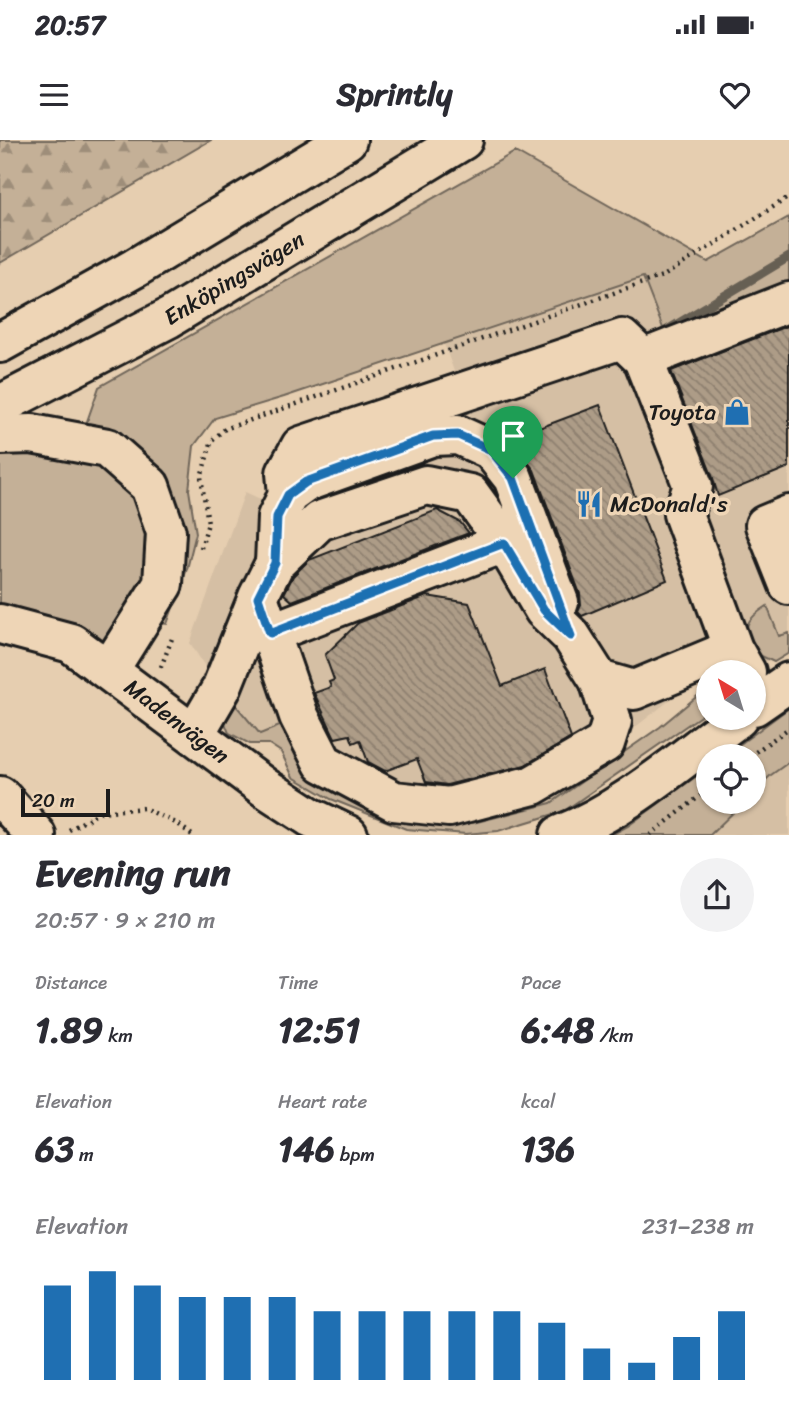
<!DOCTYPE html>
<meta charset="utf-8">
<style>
body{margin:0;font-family:Sriracha,sans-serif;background:#f2f2f3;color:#2b2b33;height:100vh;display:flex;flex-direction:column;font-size:26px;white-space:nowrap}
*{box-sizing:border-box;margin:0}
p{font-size:23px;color:#7c7c81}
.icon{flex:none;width:38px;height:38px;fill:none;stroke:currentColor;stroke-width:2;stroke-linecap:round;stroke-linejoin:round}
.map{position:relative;height:695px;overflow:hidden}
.details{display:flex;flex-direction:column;background:#fff;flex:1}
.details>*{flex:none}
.needle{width:46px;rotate:322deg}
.tools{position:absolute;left:696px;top:520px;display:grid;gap:14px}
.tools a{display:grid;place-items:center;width:70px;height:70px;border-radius:50%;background:#fff;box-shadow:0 2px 5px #0004;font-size:35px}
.scale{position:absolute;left:21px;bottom:18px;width:89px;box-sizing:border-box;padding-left:7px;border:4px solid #1c1c1c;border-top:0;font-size:19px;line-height:24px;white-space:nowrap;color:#1c1c1c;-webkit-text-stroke:5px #eed5b6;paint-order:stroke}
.pin{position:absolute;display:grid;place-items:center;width:60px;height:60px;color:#fff;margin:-72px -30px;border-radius:50% 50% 50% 0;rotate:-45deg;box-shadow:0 0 7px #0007}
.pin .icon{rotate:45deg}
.round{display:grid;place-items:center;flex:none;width:74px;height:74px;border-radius:37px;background:#f2f2f3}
.headline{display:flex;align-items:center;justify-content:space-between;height:119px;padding:0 35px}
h1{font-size:38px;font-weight:800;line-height:52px}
.figures{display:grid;grid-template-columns:repeat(3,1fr);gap:10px;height:119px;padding:7px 35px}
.figures div{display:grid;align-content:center}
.figures b{font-size:35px;font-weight:800}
.figures small{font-size:19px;font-weight:400}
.figures p{font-size:19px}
.chart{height:196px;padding:14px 35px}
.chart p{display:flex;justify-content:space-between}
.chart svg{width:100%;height:126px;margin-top:7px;stroke:#1f6fb2;stroke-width:6}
.status{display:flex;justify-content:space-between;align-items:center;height:49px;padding:0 35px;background:#fff;direction:ltr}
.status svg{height:19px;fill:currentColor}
header{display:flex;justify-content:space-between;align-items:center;height:91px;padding:0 35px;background:#fff;font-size:32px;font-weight:800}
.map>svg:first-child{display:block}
.built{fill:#d5bfa4}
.green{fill:#c4b097;stroke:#70665a;stroke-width:2}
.forest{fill:url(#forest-firs);stroke:#70665a;stroke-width:2}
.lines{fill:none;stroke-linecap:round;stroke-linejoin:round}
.stream{stroke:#665e53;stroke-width:9}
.building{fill:url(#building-back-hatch);stroke:#1c1c1c;stroke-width:2}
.minor-casing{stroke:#1c1c1c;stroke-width:44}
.major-casing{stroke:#1c1c1c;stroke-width:44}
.path{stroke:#1c1c1c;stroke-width:4.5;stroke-dasharray:2 5;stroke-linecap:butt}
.minor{stroke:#eed5b6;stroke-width:38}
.major{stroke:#eed5b6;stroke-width:38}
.route-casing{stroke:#fff;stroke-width:14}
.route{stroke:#1f6fb2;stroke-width:9}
.labels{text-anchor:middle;stroke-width:7;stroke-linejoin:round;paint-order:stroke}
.street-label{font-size:23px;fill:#1c1c1c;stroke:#eed5b6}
.poi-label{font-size:23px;fill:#1c1c1c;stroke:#eed5b6;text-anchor:end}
</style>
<div class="status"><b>20:57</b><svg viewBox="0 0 49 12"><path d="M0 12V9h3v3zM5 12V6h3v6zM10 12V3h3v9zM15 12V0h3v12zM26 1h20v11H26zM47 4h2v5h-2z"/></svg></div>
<header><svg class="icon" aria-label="menu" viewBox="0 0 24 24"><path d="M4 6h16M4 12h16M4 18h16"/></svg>Sprintly<svg class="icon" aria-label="heart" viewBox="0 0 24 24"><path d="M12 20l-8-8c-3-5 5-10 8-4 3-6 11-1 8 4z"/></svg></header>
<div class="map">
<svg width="789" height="695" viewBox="0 0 789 695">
<defs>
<pattern id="forest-firs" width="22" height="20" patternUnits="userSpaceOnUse" patternTransform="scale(1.75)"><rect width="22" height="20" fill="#c4b097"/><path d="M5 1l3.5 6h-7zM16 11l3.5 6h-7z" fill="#9e8e7a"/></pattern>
<pattern id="building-back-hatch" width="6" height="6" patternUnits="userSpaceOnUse" patternTransform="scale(1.75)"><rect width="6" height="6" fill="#ad9c87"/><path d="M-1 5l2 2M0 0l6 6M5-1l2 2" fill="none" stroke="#8c7e6e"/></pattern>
</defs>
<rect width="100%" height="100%" fill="#e6ceb0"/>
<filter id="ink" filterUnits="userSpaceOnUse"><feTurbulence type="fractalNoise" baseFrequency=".0143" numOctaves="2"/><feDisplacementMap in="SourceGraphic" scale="14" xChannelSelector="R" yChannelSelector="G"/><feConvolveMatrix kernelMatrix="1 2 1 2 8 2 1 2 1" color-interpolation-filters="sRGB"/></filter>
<g filter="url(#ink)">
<path class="built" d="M644 137 789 149V513L769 521 706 532 602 613 606 624 551 663 473 683 425 678 353 654 296 617 282 585 261 594 210 534 190 503 245 352 298 376 313 349 434 308 460 310 492 335 444 204Z
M789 622V695H710L744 662H754V651L771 635Z"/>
<path class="green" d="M515 12 708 122 789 77V149L668 201 643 137 284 257 215 278 194 306 189 350 196 393 187 429 167 484 159 483 182 417 84 290 99 247Z
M7 310 98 319 149 371 155 421 106 501 95 499 43 475 0 471V311Z
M767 466 779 496 789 493V513L774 522 751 511C743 486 745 480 767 466Z
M709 532V570L564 671 498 691 466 694 406 689 331 659 293 637 281 612 269 604H250L229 593 223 578 229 557 260 594 282 585 296 617 353 654 425 678 473 683 551 663 660 587 707 548 696 534Z
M789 568V622L771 635 754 651V616H724Z
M709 627V662H744L710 695H611L628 686Z"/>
<path class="forest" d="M0 0H211L0 123Z"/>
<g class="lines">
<path class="stream" d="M662 193 789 117"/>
</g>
<path class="building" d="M789 185V327L718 356 713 338 671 231Z
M600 265 667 440 582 476 578 472 581 465 580 454 534 330 510 299Z
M437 370 460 382 469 393 292 461 284 454 293 436 309 420Z
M427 456 469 463 502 546 545 529 571 598 525 625 447 645 426 642 417 619 385 631 368 622 360 600 353 603 350 595 335 598 314 553 331 547 329 542 334 540 325 515 358 483Z"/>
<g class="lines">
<defs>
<path id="minor" d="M0 295 32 294 107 308 150 346 166 392 163 444 109 530
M288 355 306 342 433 296 458 295 491 310 513 338 559 462
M789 375 765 385 789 445
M275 423 277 377 288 355 286 333 301 306 622 199 643 219
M258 457 299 576 323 623 394 661 449 667 533 645 605 603 612 581 599 540
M0 484 71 503 264 647 310 677 348 695
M270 493 504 403
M733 509 683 374 693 346 643 219 789 162
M754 566 789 542
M194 595 221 549 258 457 275 423 319 381 426 345 470 354 501 397 544 470 571 496 599 540 634 550 733 509 746 532
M0 656 36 695
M560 695C626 669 681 619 738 578"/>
<path id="major" d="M0 203 135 128 347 0
M0 265 169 178 463 0"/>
</defs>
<use href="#minor" class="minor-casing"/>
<use href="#major" class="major-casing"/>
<path class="path" d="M201 408 208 383 201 337 212 300 225 289 665 135 789 57
M161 527 173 496
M750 616 789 588
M69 690 100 672 144 668 178 684 192 695
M650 695 709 649"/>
<use href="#minor" class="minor"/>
<use href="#major" class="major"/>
</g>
</g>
<g class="lines" filter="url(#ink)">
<defs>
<path id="route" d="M458 295 491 310 513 338 571 496 544 470 504 403 270 493 258 457 275 423 277 377 288 355 306 342 370 319 433 296Z"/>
</defs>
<use href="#route" class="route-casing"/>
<use href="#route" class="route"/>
</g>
<defs>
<symbol id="shop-bare" viewBox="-9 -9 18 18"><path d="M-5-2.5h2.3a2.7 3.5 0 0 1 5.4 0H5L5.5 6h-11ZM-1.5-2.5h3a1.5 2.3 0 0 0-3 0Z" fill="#1f6fb2" stroke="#eed5b6" stroke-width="2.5" paint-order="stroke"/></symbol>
<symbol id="restaurant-bare" viewBox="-9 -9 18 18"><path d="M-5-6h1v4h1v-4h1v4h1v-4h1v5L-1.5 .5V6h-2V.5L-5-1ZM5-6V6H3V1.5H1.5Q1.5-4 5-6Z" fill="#1f6fb2" stroke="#eed5b6" stroke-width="2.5" paint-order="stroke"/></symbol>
</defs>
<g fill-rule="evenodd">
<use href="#shop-bare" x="718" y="253" width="38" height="38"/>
<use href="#restaurant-bare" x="570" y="345" width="38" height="38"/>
</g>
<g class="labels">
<g class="street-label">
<text transform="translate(234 138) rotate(-31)" y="8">Enköpingsvägen</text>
<text transform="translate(177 581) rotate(37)" y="8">Madenvägen</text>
</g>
<g class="poi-label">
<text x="716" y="280">Toyota</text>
<text x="610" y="372" text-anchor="start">McDonald's</text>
</g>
</g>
</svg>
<div class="tools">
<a><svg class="needle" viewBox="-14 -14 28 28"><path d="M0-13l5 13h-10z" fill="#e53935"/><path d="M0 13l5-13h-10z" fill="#7c7c81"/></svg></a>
<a><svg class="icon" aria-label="locate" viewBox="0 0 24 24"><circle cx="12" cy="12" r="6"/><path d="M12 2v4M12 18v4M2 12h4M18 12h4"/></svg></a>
</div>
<div class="scale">20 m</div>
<div class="pin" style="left:513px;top:338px;background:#1e9e55"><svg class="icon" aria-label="arrive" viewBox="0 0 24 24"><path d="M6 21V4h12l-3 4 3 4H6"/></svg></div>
</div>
<section class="details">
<div class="headline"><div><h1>Evening run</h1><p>20:57 · 9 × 210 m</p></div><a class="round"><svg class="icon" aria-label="share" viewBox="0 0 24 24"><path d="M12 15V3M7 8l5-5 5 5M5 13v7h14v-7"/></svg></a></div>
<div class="figures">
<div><p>Distance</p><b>1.89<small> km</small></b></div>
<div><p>Time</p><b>12:51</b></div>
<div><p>Pace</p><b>6:48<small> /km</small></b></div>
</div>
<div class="figures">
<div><p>Elevation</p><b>63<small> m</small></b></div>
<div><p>Heart rate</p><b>146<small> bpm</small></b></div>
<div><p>kcal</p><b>136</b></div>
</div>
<div class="chart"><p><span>Elevation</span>231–238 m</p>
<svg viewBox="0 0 160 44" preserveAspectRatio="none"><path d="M5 44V11M15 44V6M25 44V11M35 44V15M45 44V15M55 44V15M65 44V20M75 44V20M85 44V20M95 44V20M105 44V20M115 44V24M125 44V33M135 44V38M145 44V29M155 44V20"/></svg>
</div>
</section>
